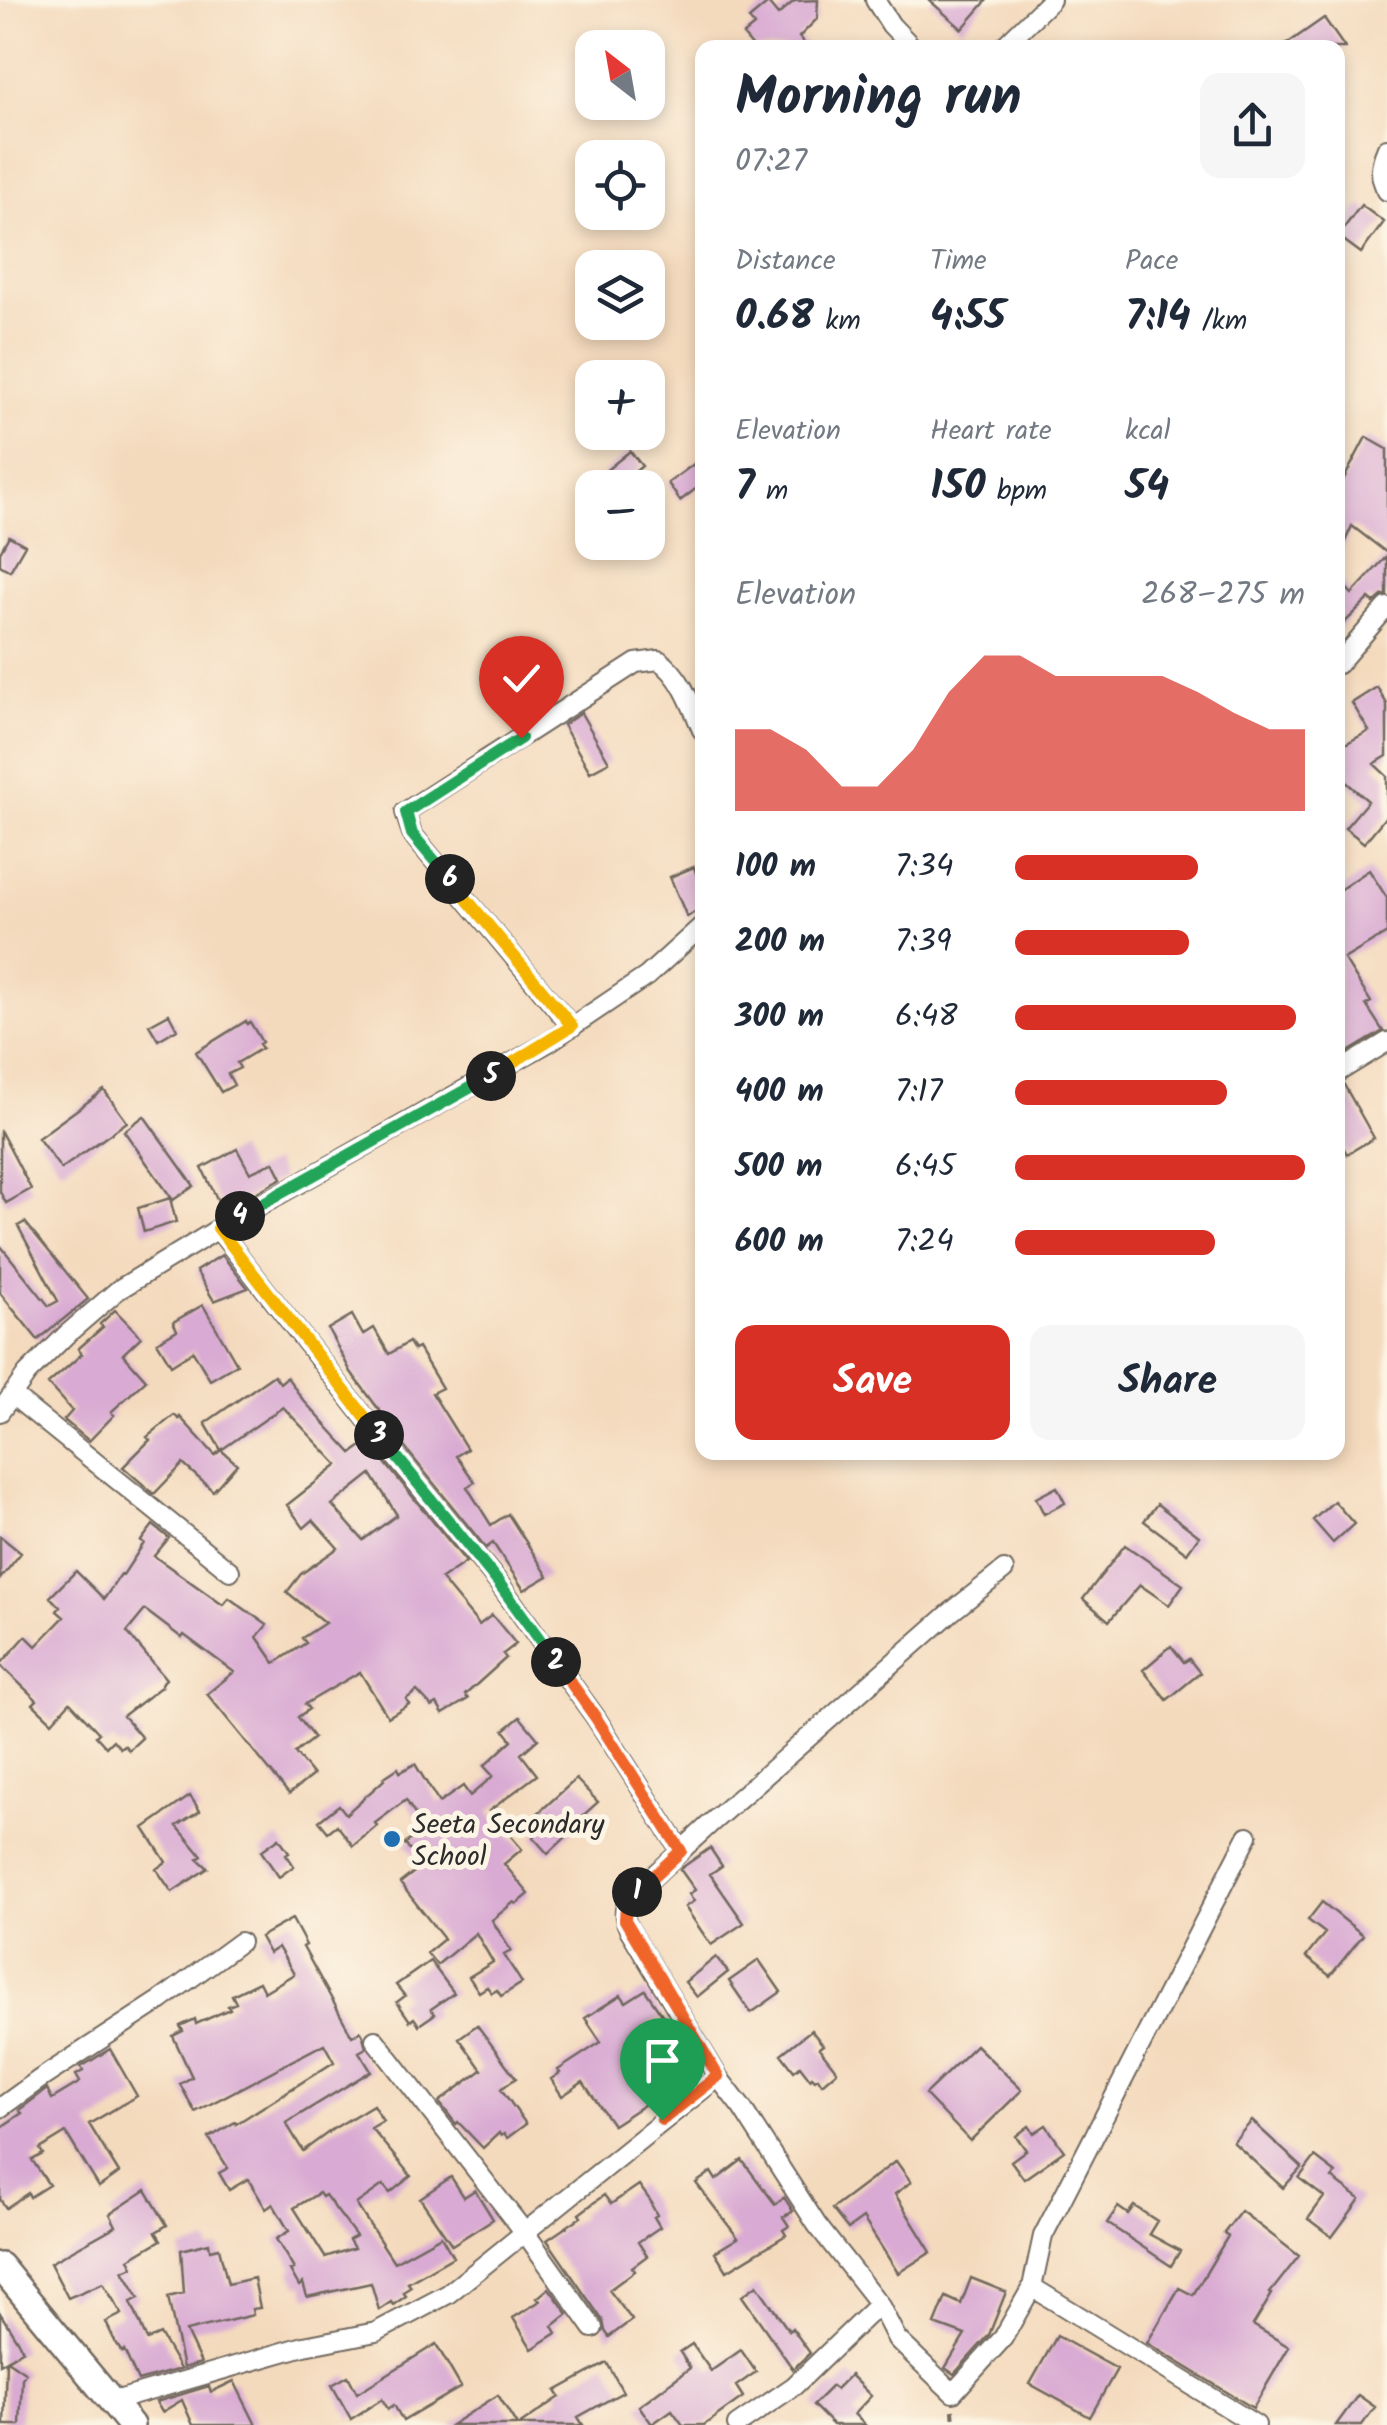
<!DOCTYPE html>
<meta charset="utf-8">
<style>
body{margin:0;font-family:Kalam,sans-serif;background:#f6f6f7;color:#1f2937;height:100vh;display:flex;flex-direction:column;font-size:38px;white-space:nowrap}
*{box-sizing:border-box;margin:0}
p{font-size:32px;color:#747a83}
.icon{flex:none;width:55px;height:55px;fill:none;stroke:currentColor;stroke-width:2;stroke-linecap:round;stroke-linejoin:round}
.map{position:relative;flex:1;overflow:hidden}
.side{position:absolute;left:695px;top:40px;width:650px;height:1420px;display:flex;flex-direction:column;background:#fff;border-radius:20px;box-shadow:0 5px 15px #0003}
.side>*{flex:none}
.needle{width:65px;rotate:329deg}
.fabs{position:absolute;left:575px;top:30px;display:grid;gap:20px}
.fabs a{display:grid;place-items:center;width:90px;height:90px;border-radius:20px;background:#fff;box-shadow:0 5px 15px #0003;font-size:50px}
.pin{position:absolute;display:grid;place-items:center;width:85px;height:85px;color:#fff;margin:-102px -42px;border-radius:50% 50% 50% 0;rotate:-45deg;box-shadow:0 0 10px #0007}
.pin .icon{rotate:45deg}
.km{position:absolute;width:50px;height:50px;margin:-25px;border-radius:50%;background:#222;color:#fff;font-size:28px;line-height:50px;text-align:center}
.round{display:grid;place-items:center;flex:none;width:105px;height:105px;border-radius:20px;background:#f6f6f7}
.overview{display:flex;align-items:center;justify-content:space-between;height:170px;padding:0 40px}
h1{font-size:55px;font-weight:800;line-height:75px}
.stats{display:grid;grid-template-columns:repeat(3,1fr);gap:15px;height:170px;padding:10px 40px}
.stats div{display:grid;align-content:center}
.stats b{font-size:42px;font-weight:800}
.stats small{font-size:28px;font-weight:400}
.stats p{font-size:28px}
.chart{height:280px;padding:20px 40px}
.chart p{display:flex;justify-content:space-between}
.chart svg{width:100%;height:180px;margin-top:10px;fill:#d93025;opacity:.7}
.primary-button{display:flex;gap:20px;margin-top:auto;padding:20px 40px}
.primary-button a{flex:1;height:115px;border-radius:20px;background:#d93025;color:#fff;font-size:40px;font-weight:800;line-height:115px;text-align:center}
.primary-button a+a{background:#f6f6f7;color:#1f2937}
ul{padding:0 40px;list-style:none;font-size:32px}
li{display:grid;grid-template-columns:160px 120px 1fr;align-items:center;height:75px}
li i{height:25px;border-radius:12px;background:#d93025}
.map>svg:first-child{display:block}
.building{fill:#d9aad3;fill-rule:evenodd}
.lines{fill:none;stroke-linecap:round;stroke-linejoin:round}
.street-casing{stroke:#71685e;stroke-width:22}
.secondary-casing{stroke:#71685e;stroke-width:30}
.path{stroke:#71685e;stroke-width:4;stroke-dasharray:8 8;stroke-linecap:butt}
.street{stroke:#fff;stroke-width:18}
.secondary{stroke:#fff;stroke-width:25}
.split-1-casing{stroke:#fff;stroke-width:20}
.split-2-casing{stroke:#fff;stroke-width:20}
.split-3-casing{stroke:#fff;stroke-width:20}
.split-4-casing{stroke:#fff;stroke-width:20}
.split-5-casing{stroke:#fff;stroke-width:20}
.split-6-casing{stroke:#fff;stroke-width:20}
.split-7-casing{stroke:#fff;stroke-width:20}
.split-1{stroke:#f0652b;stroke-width:12}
.split-2{stroke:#f0652b;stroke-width:12}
.split-3{stroke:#22a559;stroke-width:12}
.split-4{stroke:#f5b400;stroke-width:12}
.split-5{stroke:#22a559;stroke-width:12}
.split-6{stroke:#f5b400;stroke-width:12}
.split-7{stroke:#22a559;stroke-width:12}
.poi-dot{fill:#1f6fb2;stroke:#fcf5e5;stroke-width:4}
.labels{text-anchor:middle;stroke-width:10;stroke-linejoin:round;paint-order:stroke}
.poi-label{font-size:28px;fill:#2b2b2b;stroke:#fcf5e5;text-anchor:start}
</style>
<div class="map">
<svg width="1387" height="2425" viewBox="0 0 1387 2425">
<rect width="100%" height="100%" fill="#fcf5e5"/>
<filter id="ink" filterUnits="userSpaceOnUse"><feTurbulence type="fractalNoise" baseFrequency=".01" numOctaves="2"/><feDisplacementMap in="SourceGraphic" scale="20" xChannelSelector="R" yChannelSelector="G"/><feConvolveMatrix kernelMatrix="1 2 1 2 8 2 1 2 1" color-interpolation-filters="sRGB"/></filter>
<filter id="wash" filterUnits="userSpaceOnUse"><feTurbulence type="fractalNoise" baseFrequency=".0048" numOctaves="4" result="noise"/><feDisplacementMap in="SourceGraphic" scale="40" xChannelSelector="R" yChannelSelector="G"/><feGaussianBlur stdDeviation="2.25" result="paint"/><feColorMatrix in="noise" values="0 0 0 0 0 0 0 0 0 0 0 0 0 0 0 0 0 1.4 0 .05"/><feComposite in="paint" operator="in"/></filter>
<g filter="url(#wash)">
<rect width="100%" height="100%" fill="#f4dabd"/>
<g id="blocks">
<path class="building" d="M818 0 817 19 799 37 808 48H754L743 35 754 26 749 19 768 3 778 15 794 1Z
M929 0H987L962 29Z
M1324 18 1345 48H1281Z
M1361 205 1384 222 1361 253 1338 236Z
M1366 437 1387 449V553L1352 526 1338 557V490Z
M630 451 642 466 615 488 603 473Z
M702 458V484L680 501 668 483Z
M9 536 25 545 10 571 0 565V552Z
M1387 556V595L1382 596 1374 603 1369 599 1338 629V579L1352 594Z
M1377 687 1387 704V756L1374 764 1387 776V815L1364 843 1345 828 1368 801 1345 781 1338 785V748L1369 731 1352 703Z
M581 713 609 762 590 772 563 725Z
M694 867 702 890V907L687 917 670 877Z
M1369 870 1387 898V933L1344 959 1371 1002 1366 1005 1383 1031 1338 1058V891Z
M169 1014 177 1029 158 1040 149 1025Z
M246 1021 247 1024 250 1022 262 1042 259 1044 262 1048 237 1063 240 1068 228 1074 234 1085 221 1092 196 1052Z
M1343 1083 1374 1138 1347 1154 1338 1138V1084Z
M104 1090 127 1122 61 1169 38 1138Z
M144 1116 194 1186 173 1200 124 1131Z
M0 1130 31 1189 6 1203 0 1192Z
M237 1149 250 1173 274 1162 282 1178 223 1211 202 1168Z
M170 1198 176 1222 144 1232 138 1208Z
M25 1222 88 1299 38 1340 0 1293V1245L49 1306 58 1301 18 1226Z
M222 1255 248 1288 214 1301 196 1271Z
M203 1305 237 1364 210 1380 193 1351 171 1365 157 1342 177 1330 173 1322Z
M115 1310 141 1337 123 1354 146 1380 111 1412 114 1415 89 1441 64 1420 72 1411 48 1384 82 1354 78 1349 103 1327 100 1324Z
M352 1315 363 1335 374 1328 389 1354 409 1342 414 1350 418 1348 442 1388 432 1393 467 1449 456 1456 475 1482 467 1487 491 1525 508 1514 548 1576 524 1590 493 1543 486 1548 389 1428 391 1426 351 1372 328 1329Z
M274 1375 280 1383 287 1377 303 1400 352 1453 368 1442 466 1562 441 1579 479 1625 492 1615 516 1644 503 1654 506 1658 465 1695 468 1699 443 1714 437 1704 432 1707 417 1691 406 1699 409 1704 388 1717 360 1672 305 1704 309 1709 298 1717 314 1738 295 1753 313 1775 289 1794 207 1694 234 1672 184 1635 182 1638 145 1610 127 1632 166 1679 161 1684 162 1686 123 1716 142 1738 129 1750 124 1745 120 1748 113 1740 106 1747 96 1736 99 1733 70 1702 52 1722 33 1704 37 1700 0 1665 26 1636 36 1646 64 1617 57 1611 60 1607 50 1597 76 1571 104 1599 121 1574 123 1575 144 1543 141 1541 153 1525 169 1538 154 1556 223 1605 229 1598 267 1625 257 1637 275 1663 306 1643 302 1638 325 1623 287 1592 301 1574 338 1548 313 1520 304 1528 287 1505 338 1465 283 1407 221 1450 237 1464 213 1491 183 1464 154 1494 123 1467 150 1440 147 1437 174 1415 179 1419 180 1417 215 1455 221 1450 205 1423ZM371 1474 397 1515 363 1540 332 1505Z
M1057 1487 1065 1503 1044 1514 1036 1498Z
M1334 1501 1354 1524 1333 1543 1313 1520Z
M1157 1504 1199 1536 1187 1553 1144 1521Z
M0 1536 21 1553 0 1579Z
M1125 1545 1183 1585 1169 1605 1140 1585 1109 1621 1083 1599Z
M1171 1646 1184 1662 1189 1659 1200 1673 1167 1700 1143 1670Z
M520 1717 538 1739 521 1754 537 1775 489 1811 522 1849 504 1864 529 1894 517 1904 514 1902 492 1920 511 1951 504 1955 522 1983 501 1996 497 1990 492 1993 487 1987 479 1992 469 1977 493 1962 476 1933 437 1965 427 1953 444 1939 400 1883 423 1865 405 1844 424 1829 406 1800 375 1823 377 1826 353 1846 337 1825 328 1832 319 1821 339 1805 346 1814 384 1780 383 1778 398 1768 400 1772 415 1764 439 1803 463 1786 470 1796 493 1776 484 1766 512 1740 504 1730Z
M576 1779 598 1802 578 1820 581 1823 548 1854 533 1837 546 1825 536 1815Z
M190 1796 200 1811 177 1826 202 1856 198 1859 208 1868 172 1892 156 1869 166 1862 144 1828Z
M279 1838 289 1852 286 1854 294 1866 279 1877 261 1851Z
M710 1848 722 1866 710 1874 744 1923 711 1945 685 1907 694 1901 689 1894 695 1890 680 1869Z
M1322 1902 1363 1935 1330 1976 1306 1957 1325 1933 1308 1920Z
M292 1919 306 1945 303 1947 352 2036 361 2031 363 2036 366 2048 359 2052 371 2071 286 2123 303 2151 333 2129 373 2105 383 2121 371 2128 411 2176 390 2193 383 2185 356 2204 394 2262 441 2236 453 2257 408 2283 411 2287 403 2292 406 2296 393 2305 391 2302 379 2310 371 2283 307 2297 303 2283 299 2286 290 2270 294 2269 276 2239 289 2231 273 2204 266 2209 248 2179 229 2190 219 2173 228 2168 209 2138 235 2122 236 2124 334 2062 324 2044 195 2112 180 2084 192 2077 173 2036 183 2031 180 2026 195 2019 196 2024 230 2009 228 2006 236 2003 232 1995 259 1982 264 1992 294 1974 278 1947 269 1953 260 1937ZM319 2193 322 2197 325 2195 356 2236 349 2240 354 2248 325 2257 294 2208Z
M716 1957 728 1972 697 1997 685 1982Z
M759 1960 781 1992 751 2013 729 1981Z
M430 1961 454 1993 431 2009 435 2014 419 2025 414 2018 410 2021 397 2002 405 1996 396 1985Z
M645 1990 663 2016 648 2026 651 2029 637 2038 655 2067 685 2047 699 2069 613 2125 583 2082 562 2096 551 2079 560 2073 558 2070 601 2042 585 2018 621 1995 626 2002Z
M477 2025 516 2078 501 2089 526 2124 507 2138 504 2134 501 2136 499 2133 483 2148 458 2122 456 2124 439 2102 482 2070 459 2038Z
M811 2030 823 2045 819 2048 837 2071 822 2084 818 2078 815 2080 812 2077 810 2079 800 2066 794 2071 781 2054Z
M976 2045 1022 2090 970 2141 925 2094Z
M110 2049 137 2096 89 2124 119 2173 99 2187 66 2133 40 2149 43 2154 32 2160 49 2185 30 2197 28 2193 6 2208 0 2199V2128L22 2113 19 2110 47 2089 52 2099 80 2082 76 2075 83 2071 81 2067Z
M1252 2121 1302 2167 1283 2188 1233 2142Z
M1046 2125 1064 2151 1024 2179 1011 2161 1026 2150 1016 2136 1029 2126 1034 2133Z
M1315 2157 1336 2173 1332 2178 1360 2199 1332 2237 1308 2219 1324 2197 1299 2178Z
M742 2160 775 2204 784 2197 793 2211 783 2217 789 2226 783 2230 786 2235 727 2271 715 2252 738 2238 696 2183 711 2172 716 2180Z
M896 2161 911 2182 895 2194 931 2252 898 2273 863 2218 848 2229 832 2209Z
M451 2177 464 2197 475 2190 493 2219 452 2245 420 2198Z
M639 2185 652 2203 651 2204 657 2215 654 2217 660 2227 638 2242 647 2256 632 2267 635 2271 609 2290 632 2320 609 2337 605 2331 603 2321 547 2240 581 2217 579 2214 604 2195 611 2204Z
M146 2190 167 2225 156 2232 161 2240 129 2259 133 2267 123 2271 139 2298 131 2302 147 2340 160 2334 180 2369 138 2381 124 2350 122 2352 116 2344 106 2322 122 2314 103 2283 68 2298 50 2263 116 2226 110 2214Z
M1134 2206 1157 2221 1149 2234 1180 2251 1171 2266 1107 2223 1118 2207 1128 2214Z
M1241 2211 1299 2256 1270 2293 1272 2294 1253 2325 1289 2347 1253 2408 1147 2343 1179 2288 1193 2295 1228 2236 1224 2233Z
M209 2243 210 2250 219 2248 228 2284 254 2278 260 2308 252 2309 253 2315 186 2331 201 2363 183 2368 168 2297 184 2293 181 2250Z
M971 2278 1006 2292 989 2335 954 2374 945 2368 965 2335 935 2324 946 2297 961 2304Z
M757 2285 789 2331 792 2328 810 2353 793 2369 742 2296Z
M549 2288 568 2314 553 2326 557 2333 532 2349 513 2318 540 2301 537 2298Z
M0 2313 23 2350 7 2360 26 2373 22 2378 20 2425H4L6 2361 0 2364Z
M1057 2336 1117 2369 1090 2417 1030 2384Z
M436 2344 461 2387 403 2421 394 2405 388 2409 382 2399 351 2419 332 2385 348 2376 357 2393Z
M692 2344 711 2371 741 2350 756 2372 736 2386 743 2397 704 2425H683L672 2410 652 2424 639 2406 690 2368 680 2352Z
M607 2363 623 2392 578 2417 583 2425H519L560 2397 556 2391Z
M850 2375 871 2396 854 2414 865 2425H833L813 2405 832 2386 836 2389Z
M234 2381 256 2425H193L182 2400 162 2412 156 2402 209 2386 211 2392Z
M498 2395 517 2425H451Z
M1358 2395 1375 2407 1362 2425H1336Z"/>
</g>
</g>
<g filter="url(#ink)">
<use href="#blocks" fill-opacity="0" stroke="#71685e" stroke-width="2.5"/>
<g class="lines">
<defs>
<path id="street" d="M875 0 891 25 913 48
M1002 48 1051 0
M1387 148C1380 164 1378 175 1387 191
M1338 664 1387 607
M572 1027 412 834 405 812 636 663 659 660C682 677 691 704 702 730
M1338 1072 1387 1042
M218 1229 387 1446 498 1582 596 1718 681 1851
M12 1395 230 1571
M0 1412 27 1374 66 1335 118 1290 218 1229 549 1042 647 976 702 926
M375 2040 526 2234 593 2328
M718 2077 629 1929C623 1917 623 1909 630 1898L711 1823 950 1613 1004 1570
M0 2108 40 2079 161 2000 240 1942
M1032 2287 1043 2236 1248 1836
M111 2402 304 2346 376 2332 448 2294 718 2077 742 2108 817 2225 879 2304
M737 2425 794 2386 879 2304 897 2339 953 2393 1003 2338 1032 2287 1256 2425"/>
<path id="secondary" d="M0 2266 131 2425"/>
</defs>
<use href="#street" class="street-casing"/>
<use href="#secondary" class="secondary-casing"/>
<path class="path" d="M953 2410 954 2425"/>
<use href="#street" class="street"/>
<use href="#secondary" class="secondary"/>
</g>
</g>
<g class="lines" filter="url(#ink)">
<defs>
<path id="split-1" d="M637 1892 626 1905 625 1920 718 2076 662 2120"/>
<path id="split-2" d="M556 1662 596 1718 681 1851 637 1892"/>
<path id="split-3" d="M379 1435 498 1582 556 1662"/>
<path id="split-4" d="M240 1216 218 1228 379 1435"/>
<path id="split-5" d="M240 1216 491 1076"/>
<path id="split-6" d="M450 879 572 1026 491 1076"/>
<path id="split-7" d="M450 879 412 834 406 812 521 738"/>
</defs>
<use href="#split-1" class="split-1-casing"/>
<use href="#split-2" class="split-2-casing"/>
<use href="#split-3" class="split-3-casing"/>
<use href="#split-4" class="split-4-casing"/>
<use href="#split-5" class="split-5-casing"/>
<use href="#split-6" class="split-6-casing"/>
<use href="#split-7" class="split-7-casing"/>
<use href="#split-1" class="split-1"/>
<use href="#split-2" class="split-2"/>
<use href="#split-3" class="split-3"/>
<use href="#split-4" class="split-4"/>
<use href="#split-5" class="split-5"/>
<use href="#split-6" class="split-6"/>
<use href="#split-7" class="split-7"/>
</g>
<circle class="poi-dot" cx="392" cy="1839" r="10"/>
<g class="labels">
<g class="poi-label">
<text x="412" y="1833">Seeta Secondary<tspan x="412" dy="32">School</tspan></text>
</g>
</g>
</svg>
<div class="fabs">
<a><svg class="needle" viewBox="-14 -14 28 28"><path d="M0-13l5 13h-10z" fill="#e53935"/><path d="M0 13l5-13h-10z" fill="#747a83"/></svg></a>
<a><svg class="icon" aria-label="locate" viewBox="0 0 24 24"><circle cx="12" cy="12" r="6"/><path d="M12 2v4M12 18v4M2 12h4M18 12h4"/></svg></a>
<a><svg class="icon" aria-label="layers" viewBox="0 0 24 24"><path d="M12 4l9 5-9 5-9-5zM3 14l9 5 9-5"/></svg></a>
<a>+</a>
<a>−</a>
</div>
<div class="pin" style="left:662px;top:2120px;background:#1e9e55"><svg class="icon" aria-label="arrive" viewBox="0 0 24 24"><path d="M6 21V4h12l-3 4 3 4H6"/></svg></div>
<div class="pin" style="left:521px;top:738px;background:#d93025"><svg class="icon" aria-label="check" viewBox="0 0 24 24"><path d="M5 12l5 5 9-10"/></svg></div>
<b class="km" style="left:637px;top:1892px">1</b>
<b class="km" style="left:556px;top:1662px">2</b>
<b class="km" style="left:379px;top:1435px">3</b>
<b class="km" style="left:240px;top:1216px">4</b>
<b class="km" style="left:491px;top:1076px">5</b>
<b class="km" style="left:450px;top:879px">6</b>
<section class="side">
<div class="overview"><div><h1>Morning run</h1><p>07:27</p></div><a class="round"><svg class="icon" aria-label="share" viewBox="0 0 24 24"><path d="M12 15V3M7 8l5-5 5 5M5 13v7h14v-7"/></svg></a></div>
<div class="stats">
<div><p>Distance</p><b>0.68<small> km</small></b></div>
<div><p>Time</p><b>4:55</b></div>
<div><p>Pace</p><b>7:14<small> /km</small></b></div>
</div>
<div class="stats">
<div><p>Elevation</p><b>7<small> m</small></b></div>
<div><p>Heart rate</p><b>150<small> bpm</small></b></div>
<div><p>kcal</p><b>54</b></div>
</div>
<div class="chart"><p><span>Elevation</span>268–275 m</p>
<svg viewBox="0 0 160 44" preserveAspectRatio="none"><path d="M0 44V24L10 24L20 29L30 38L40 38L50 29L60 15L70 6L80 6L90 11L100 11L110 11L120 11L130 15L140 20L150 24L160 24V44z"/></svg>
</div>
<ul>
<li><b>100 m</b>7:34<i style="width:63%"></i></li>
<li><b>200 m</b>7:39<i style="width:60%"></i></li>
<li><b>300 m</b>6:48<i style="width:97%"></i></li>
<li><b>400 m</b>7:17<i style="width:73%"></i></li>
<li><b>500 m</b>6:45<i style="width:100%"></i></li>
<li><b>600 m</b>7:24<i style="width:69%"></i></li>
</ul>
<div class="primary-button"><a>Save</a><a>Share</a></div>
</section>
</div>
